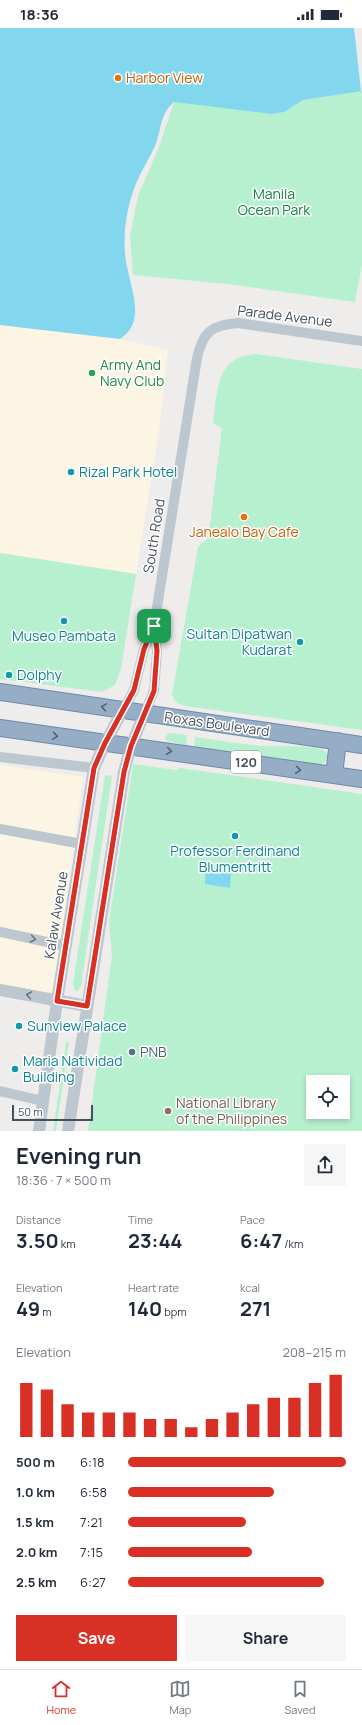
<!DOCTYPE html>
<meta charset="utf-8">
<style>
body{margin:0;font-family:Manrope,sans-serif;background:#f6f6f7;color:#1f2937;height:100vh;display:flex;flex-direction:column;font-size:15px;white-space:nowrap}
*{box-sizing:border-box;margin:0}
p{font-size:13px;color:#747a83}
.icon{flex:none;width:22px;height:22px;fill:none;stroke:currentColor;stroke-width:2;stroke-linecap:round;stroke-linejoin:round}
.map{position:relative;height:1103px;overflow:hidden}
.sheet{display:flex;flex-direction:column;background:#fff;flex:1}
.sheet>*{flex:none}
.controls{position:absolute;left:306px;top:1047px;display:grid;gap:8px}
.controls a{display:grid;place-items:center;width:44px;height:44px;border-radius:0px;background:#fff;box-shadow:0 2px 6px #0003;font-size:20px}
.scale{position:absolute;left:12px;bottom:10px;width:81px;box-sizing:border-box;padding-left:4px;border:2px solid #44505b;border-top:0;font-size:11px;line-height:14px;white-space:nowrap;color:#44505b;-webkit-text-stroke:3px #fff;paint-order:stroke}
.pin{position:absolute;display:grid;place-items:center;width:34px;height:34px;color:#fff;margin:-17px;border-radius:8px;box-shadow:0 2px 6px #0006}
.round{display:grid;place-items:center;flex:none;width:42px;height:42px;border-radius:0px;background:#f6f6f7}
.headline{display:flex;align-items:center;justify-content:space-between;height:68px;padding:0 16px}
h1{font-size:22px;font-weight:700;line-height:30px}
.stats{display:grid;grid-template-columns:repeat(3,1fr);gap:6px;height:68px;padding:4px 16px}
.stats div{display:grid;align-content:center}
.stats b{font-size:20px;font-weight:700}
.stats small{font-size:11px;font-weight:400}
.stats p{font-size:11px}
.chart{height:112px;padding:8px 16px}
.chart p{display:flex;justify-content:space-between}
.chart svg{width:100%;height:72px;margin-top:4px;stroke:#d93025;stroke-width:6}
.action{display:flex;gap:8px;margin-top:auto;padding:8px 16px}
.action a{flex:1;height:46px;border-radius:0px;background:#d93025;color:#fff;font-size:16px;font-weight:700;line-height:46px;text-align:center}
.action a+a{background:#f6f6f7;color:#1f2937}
ul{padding:0 16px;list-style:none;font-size:13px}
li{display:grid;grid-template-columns:64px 48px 1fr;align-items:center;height:30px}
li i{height:10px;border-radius:5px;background:#d93025}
.status{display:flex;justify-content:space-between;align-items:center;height:28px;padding:0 20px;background:#fff;direction:ltr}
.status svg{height:11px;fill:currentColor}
.dock{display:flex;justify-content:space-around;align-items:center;height:56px;border-top:1px solid #e0e1e3;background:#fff;font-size:11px;color:#747a83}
.dock a{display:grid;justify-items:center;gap:2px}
.dock .active{color:#d93025}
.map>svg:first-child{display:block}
.commercial{fill:#fcf5e3}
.green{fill:#b7f0ce;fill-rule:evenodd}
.water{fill:#82d7ef}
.pier{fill:#efecec}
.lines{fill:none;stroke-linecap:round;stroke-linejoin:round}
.trunk-casing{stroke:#6d89aa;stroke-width:18}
.minor{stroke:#bcc7d0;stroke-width:10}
.tertiary{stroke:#bcc7d0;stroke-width:12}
.trunk{stroke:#96adc6;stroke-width:16}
.oneway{stroke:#546370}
.oneway2{stroke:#68747e}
.route-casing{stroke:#fff;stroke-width:8}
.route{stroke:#d93025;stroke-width:5}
.food-dot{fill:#e8710a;stroke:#fff;stroke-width:1.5}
.leisure-dot{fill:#2e9e5b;stroke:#fff;stroke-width:1.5}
.culture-dot{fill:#0f9aa8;stroke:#fff;stroke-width:1.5}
.service-dot{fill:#5c6f8a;stroke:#fff;stroke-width:1.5}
.education-dot{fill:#8d6e63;stroke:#fff;stroke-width:1.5}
.labels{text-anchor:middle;stroke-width:3;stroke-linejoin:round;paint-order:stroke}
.shield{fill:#fff;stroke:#7c848c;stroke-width:1}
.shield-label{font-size:13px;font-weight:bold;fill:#44505b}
.food-label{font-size:14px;fill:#c56008;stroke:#fff;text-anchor:start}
.park-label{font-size:14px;fill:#127e4a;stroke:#fff}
.street-label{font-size:14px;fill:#44505b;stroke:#fff}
.leisure-label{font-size:14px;fill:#27864d;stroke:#fff;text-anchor:start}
.culture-label{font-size:14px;fill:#0d838f;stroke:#fff;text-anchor:start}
.service-label{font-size:14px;fill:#4e5e75;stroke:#fff;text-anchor:start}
.education-label{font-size:14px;fill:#785e54;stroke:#fff;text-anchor:start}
</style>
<div class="status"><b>18:36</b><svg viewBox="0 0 49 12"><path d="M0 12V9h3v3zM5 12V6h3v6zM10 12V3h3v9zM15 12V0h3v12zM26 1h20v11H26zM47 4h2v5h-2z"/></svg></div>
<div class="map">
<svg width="362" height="1103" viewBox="0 0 362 1103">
<rect width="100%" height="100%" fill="#efecec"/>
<path class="commercial" d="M0 297 120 311 168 322 159 403 136 546 0 525Z
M0 737 83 749 54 966 0 956Z"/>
<path class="green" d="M362 0V236L355 274 228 256 133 247 130 207 138 168 159 119 174 74 291 80 303 72 361 63Z
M256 326 362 341V702L185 678 177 675 172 667 198 519 207 511 210 496 222 400 213 395C218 363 215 329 256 326Z
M0 525 136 546 121 641 115 657 102 664 0 651Z
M167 705 187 707 186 717 167 713 165 710Z
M195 709C219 712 242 717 266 718 279 719 317 716 326 724L328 729 325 734 319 737 194 718Z
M133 736 176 742 180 740 362 766V1103H88L112 927 109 894ZM313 1054H343V1084H313Z
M105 747 112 748 81 958 78 963H75L73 956Z
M66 1014H69L56 1103H53Z"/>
<path class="water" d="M0 0H362V63L303 72 284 84 272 86 174 74C159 87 162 101 155 118 150 129 143 140 138 151 128 174 123 200 125 225 126 245 139 273 134 292 132 301 127 306 120 311L0 297Z
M206 842 231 845 230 860 205 856Z"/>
<path class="pier" d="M354 0H362V63H361Z"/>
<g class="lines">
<defs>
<path id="trunk" d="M0 664 362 717
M0 700 362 751
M334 747 338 713"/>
</defs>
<use href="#trunk" class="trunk-casing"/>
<path class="minor" d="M123 682 134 662 144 621 154 598 197 330C203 304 211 297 238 295L362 313
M144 686 154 663 157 623 154 598
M0 729 94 740
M0 801 82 816
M0 904 66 918
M0 1063 43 1073"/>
<path class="tertiary" d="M0 962 87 978
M39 1103 57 973 94 740 105 715 123 682
M68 1103 124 744 131 718 144 686"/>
<use href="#trunk" class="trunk"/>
</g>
<defs><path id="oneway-chevron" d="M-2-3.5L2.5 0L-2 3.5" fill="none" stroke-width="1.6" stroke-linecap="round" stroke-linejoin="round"/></defs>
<g class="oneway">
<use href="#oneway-chevron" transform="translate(104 679) rotate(-171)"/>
<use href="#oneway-chevron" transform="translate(55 708) rotate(8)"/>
<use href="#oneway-chevron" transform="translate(169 723) rotate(8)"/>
<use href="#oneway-chevron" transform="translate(298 742) rotate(8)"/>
</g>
<g class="oneway2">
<use href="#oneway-chevron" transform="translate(33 911) rotate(11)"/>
<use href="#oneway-chevron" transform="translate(29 967) rotate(-169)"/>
</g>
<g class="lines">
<defs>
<path id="route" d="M154 598 157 623 154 663 131 718 124 744 87 978 57 973 94 740 105 715 134 662 144 621Z"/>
</defs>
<use href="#route" class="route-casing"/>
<use href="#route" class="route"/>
</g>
<g class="food-dot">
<circle cx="118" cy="50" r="4"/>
<circle cx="244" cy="489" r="4"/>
</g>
<circle class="leisure-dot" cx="92" cy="345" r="4"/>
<g class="culture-dot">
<circle cx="71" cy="444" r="4"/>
<circle cx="64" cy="593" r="4"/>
<circle cx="300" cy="614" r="4"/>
<circle cx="9" cy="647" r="4"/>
<circle cx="235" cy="808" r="4"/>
<circle cx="19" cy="998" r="4"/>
<circle cx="15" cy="1041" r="4"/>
</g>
<circle class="service-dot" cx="132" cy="1024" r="4"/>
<circle class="education-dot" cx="168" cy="1083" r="4"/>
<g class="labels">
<rect class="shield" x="231" y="723" width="30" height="22" rx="3"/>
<g class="shield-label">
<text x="246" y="739">120</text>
</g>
<g class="food-label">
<text x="126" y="55">Harbor View</text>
<text x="244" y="509" text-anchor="middle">Janealo Bay Cafe</text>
</g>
<g class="park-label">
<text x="274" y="171">Manila<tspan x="274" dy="16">Ocean Park</tspan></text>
</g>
<g class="street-label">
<text transform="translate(285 288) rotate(7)" y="5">Parade Avenue</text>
<text transform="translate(154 508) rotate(-81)" y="5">South Road</text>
<text transform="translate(217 696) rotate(8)" y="5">Roxas Boulevard</text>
<text transform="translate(56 887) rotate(-81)" y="5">Kalaw Avenue</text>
</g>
<g class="leisure-label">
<text x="100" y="342">Army And<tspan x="100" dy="16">Navy Club</tspan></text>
</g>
<g class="culture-label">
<text x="79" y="449">Rizal Park Hotel</text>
<text x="292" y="611" text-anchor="end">Sultan Dipatwan<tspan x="292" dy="16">Kudarat</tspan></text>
<text x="64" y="613" text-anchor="middle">Museo Pambata</text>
<text x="17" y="652">Dolphy</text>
<text x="235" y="828" text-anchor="middle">Professor Ferdinand<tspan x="235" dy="16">Blumentritt</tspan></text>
<text x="27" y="1003">Sunview Palace</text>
<text x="23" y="1038">Maria Natividad<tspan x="23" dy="16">Building</tspan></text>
</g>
<g class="service-label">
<text x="140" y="1029">PNB</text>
</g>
<g class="education-label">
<text x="176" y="1080">National Library<tspan x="176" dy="16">of the Philippines</tspan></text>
</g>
</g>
</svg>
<div class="controls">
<a><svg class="icon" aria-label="locate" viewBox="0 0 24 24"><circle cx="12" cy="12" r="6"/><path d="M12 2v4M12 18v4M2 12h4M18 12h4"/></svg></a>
</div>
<div class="scale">50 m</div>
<div class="pin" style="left:154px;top:598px;background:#1e9e55"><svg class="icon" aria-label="arrive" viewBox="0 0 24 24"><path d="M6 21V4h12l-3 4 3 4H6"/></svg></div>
</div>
<section class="sheet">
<div class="headline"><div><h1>Evening run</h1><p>18:36 · 7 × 500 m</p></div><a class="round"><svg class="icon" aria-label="share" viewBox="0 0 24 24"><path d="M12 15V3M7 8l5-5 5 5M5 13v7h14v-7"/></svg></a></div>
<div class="stats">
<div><p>Distance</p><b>3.50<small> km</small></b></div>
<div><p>Time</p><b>23:44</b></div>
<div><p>Pace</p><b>6:47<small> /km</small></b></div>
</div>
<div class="stats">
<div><p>Elevation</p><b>49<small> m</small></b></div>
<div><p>Heart rate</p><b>140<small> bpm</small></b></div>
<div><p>kcal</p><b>271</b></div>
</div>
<div class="chart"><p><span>Elevation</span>208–215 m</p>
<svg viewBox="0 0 160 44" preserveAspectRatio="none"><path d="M5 44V11M15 44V15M25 44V24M35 44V29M45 44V29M55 44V29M65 44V33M75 44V33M85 44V38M95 44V33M105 44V29M115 44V24M125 44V20M135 44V20M145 44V11M155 44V6"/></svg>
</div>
<ul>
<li><b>500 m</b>6:18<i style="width:100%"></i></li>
<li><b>1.0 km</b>6:58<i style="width:67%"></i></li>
<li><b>1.5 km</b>7:21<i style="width:54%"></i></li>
<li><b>2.0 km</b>7:15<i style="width:57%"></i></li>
<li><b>2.5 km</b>6:27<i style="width:90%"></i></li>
</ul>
<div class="action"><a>Save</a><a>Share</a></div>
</section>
<nav class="dock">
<a class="active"><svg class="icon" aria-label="home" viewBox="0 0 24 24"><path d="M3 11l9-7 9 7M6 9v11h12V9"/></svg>Home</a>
<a><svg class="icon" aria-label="map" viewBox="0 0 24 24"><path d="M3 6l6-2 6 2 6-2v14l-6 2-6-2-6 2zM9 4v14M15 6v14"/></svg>Map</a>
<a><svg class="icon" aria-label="saved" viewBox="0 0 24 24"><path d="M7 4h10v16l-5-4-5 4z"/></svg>Saved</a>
</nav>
